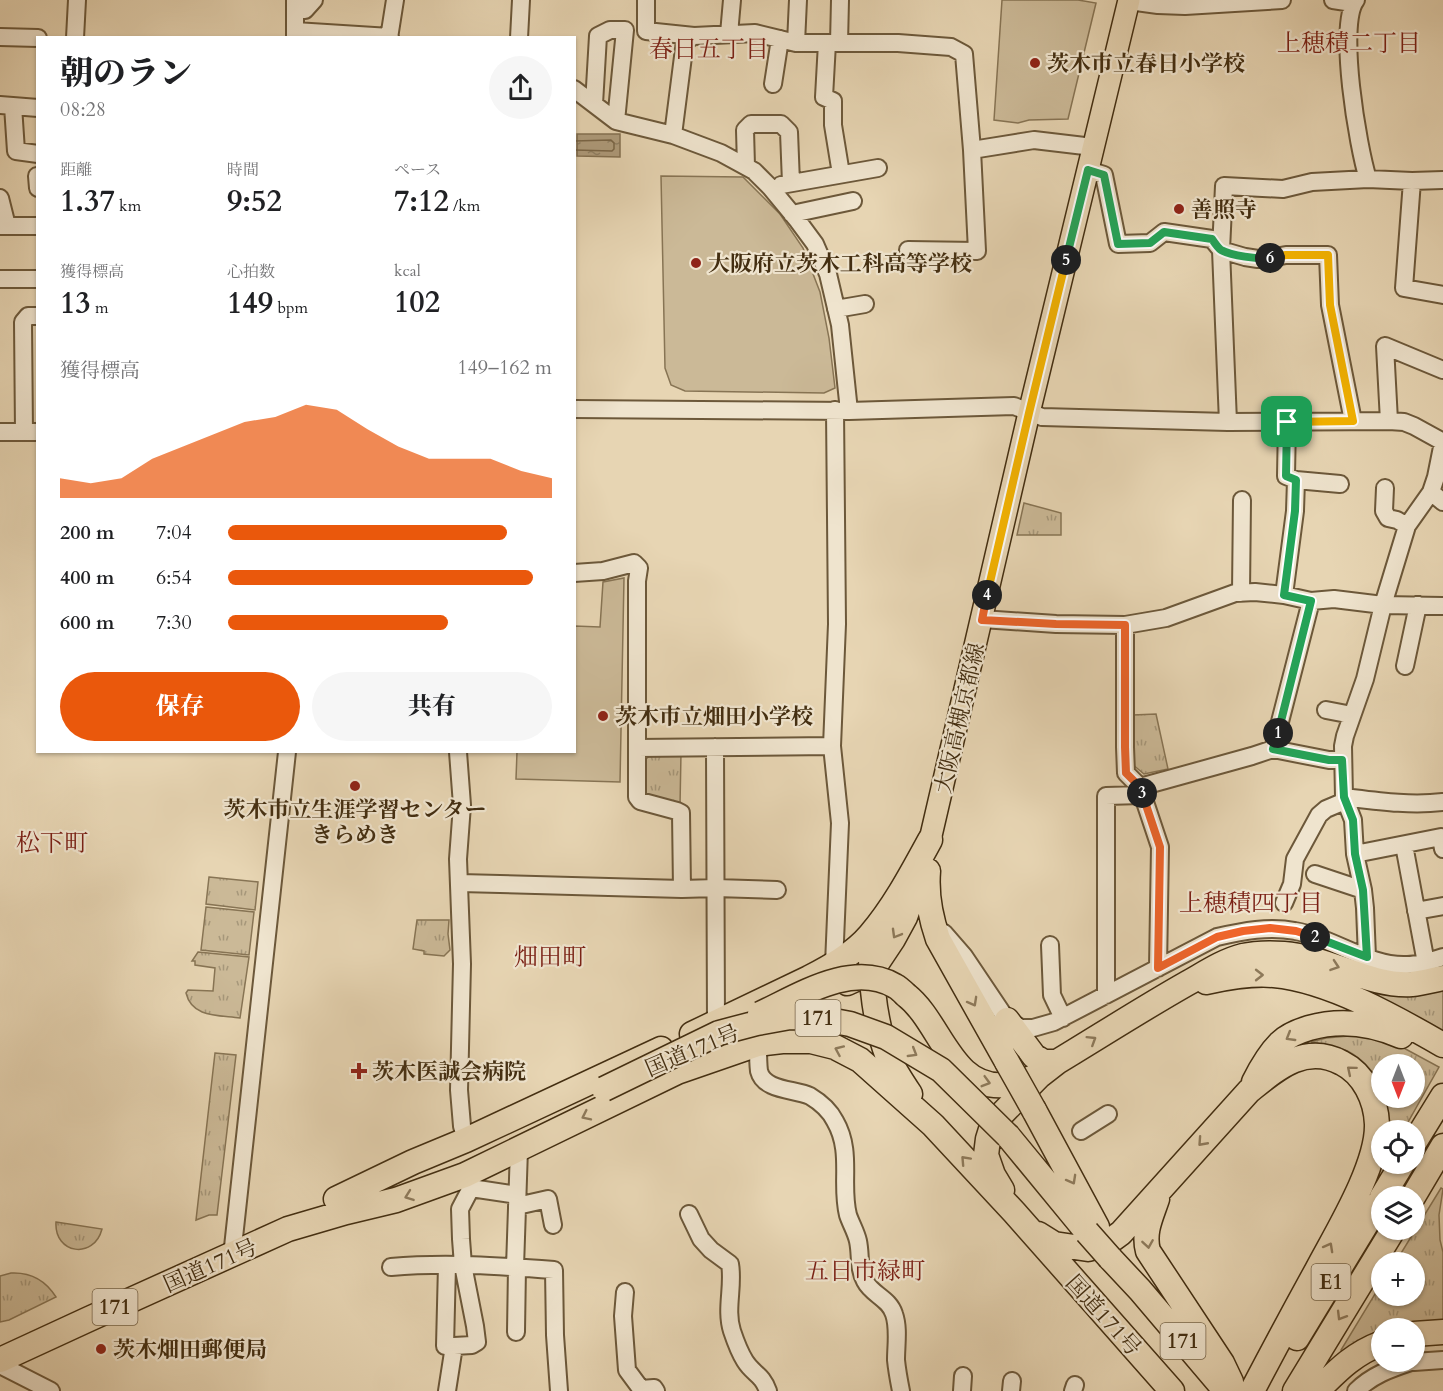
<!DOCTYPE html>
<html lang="ja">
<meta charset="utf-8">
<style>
body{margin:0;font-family:Cardo,"Noto Serif JP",serif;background:#f6f6f6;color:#202124;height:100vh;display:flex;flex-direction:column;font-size:22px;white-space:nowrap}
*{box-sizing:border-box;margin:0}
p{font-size:20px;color:#757577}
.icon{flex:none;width:33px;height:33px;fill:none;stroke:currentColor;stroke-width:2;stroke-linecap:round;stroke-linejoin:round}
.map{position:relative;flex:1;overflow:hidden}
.details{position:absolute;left:36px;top:36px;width:540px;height:717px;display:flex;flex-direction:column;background:#fff;border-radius:0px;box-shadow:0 2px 4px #0004}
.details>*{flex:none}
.needle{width:39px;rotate:180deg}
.tools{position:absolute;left:1371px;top:1054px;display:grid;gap:12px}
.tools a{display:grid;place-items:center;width:54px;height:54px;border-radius:50%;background:#fff;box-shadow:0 2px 4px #0004;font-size:30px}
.pin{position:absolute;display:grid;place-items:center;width:51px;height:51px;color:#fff;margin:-26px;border-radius:12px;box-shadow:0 3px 9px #0006}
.km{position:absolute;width:30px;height:30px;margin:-15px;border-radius:50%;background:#222;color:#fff;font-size:16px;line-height:30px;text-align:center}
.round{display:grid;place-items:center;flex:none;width:63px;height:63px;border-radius:32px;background:#f6f6f6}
.head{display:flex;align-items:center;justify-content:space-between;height:102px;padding:0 24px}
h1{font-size:33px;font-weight:800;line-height:45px}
.stats{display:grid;grid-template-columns:repeat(3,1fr);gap:9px;height:102px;padding:6px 24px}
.stats div{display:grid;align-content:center}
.stats b{font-size:30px;font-weight:800}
.stats small{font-size:16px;font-weight:400}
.stats p{font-size:16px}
.chart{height:168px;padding:12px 24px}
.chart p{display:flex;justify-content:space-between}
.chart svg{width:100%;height:108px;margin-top:6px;fill:#ea580c;opacity:.7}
.primary-button{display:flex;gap:12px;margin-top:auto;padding:12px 24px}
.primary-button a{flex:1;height:69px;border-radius:36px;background:#ea580c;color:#fff;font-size:24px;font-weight:800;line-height:69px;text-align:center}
.primary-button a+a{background:#f6f6f6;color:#202124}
ul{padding:0 24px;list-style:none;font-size:20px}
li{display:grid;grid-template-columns:96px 72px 1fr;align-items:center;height:45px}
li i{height:15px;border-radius:8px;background:#ea580c}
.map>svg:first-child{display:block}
.grass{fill:url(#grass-tufts);stroke:#877454;stroke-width:1.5}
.pitch{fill:#cbb997;stroke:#877454;stroke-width:1.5}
.water{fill:url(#water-ripples);stroke:#847051;stroke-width:1.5}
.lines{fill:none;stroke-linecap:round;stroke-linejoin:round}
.shore{stroke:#796546;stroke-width:1.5}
.minor-casing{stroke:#6c583a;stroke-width:20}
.major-casing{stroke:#432e11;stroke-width:24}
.highway-casing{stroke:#432e11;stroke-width:27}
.minor{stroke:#efe4ce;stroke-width:16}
.major{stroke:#e7d5b3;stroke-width:21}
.highway{stroke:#e7d5b3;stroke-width:24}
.highway-bridge-casing{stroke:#432e11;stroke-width:27;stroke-linecap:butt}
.highway-bridge{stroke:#e7d5b3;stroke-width:24}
.oneway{stroke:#8d795a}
.split-1-casing{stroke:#fff;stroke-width:12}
.split-2-casing{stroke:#fff;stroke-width:12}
.split-3-casing{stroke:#fff;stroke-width:12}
.split-4-casing{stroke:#fff;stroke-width:12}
.split-5-casing{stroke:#fff;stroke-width:12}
.split-6-casing{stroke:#fff;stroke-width:12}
.split-7-casing{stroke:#fff;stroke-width:12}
.split-1{stroke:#22a559;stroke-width:8}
.split-2{stroke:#22a559;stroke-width:8}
.split-3{stroke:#f0652b;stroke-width:8}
.split-4{stroke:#f0652b;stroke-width:8}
.split-5{stroke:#f5b400;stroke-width:8}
.split-6{stroke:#22a559;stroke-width:8}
.split-7{stroke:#f5b400;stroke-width:8}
.poi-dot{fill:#8f2418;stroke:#efe4ce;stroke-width:2}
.labels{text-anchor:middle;stroke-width:4.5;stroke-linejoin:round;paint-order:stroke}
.shield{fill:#efe4ce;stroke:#77654a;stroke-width:1.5}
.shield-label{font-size:21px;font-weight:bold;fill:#432e11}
.poi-label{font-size:22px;font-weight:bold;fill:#432e11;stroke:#efe4ce;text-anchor:start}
.street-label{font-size:22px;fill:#432e11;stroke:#efe4ce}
.neighbourhood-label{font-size:24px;fill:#7a1f14;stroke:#efe4ce}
</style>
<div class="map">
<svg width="1443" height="1391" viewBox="0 0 1443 1391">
<defs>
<pattern id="grass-tufts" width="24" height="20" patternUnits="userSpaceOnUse" patternTransform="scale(1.5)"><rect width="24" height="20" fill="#cbb997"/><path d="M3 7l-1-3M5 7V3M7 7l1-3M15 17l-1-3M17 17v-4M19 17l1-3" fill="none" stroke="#a6977a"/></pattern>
<pattern id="water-ripples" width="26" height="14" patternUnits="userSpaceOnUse" patternTransform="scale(1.5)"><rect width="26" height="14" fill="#af9c7c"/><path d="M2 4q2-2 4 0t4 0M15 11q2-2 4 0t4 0" fill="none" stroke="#908064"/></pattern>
</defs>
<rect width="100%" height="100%" fill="#e7d5b3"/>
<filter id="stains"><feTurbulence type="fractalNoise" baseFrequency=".00333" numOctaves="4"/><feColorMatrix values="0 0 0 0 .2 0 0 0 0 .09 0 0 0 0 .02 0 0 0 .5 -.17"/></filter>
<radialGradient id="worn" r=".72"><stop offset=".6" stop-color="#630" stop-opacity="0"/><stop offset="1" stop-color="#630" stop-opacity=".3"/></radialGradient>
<path class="grass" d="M1024 503 1061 513V535H1017Z
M1156 714 1168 769 1144 774 1132 764 1133 715Z
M653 753H681L680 805 651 798 645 793 646 759Z
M209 877 258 882 255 910 206 904Z
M206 907 254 912 249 955 201 950Z
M417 920H449L448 934 450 950 444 956 424 954V951L413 949Z
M198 952 249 957 240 1018C219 1015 192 1018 186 993L188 990 213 991 215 968 195 965V961H192Z
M1443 990V1033L1383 1001 1375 991C1401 996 1417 997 1443 990Z
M1349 1036 1376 1037 1400 1046 1439 1067 1403 1131H1386L1384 1098H1414V1065H1382L1381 1090C1376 1072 1358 1053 1339 1048 1330 1045 1320 1044 1311 1042L1326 1038Z
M215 1053 236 1055 217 1215H209L196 1220Z
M1441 1188 1443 1189 1439 1215 1440 1240 1443 1252V1321L1399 1323 1375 1332 1344 1352 1341 1350 1381 1284 1382 1296H1414V1263H1395Z
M56 1222 102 1229C94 1260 54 1254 56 1222Z
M11 1273C31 1272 46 1281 56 1297L9 1320 0 1322V1276Z"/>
<path class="pitch" d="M1002 0H1078L1096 3 1068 119 1029 120 1018 123 994 120Z
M661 176 743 177 780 214 803 248 820 292 829 338 835 388 824 393 685 391 671 385 665 368Z
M624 578 620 782 516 779 517 752H574L575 626 600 627 603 582Z"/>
<path class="water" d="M577 134H620V157L577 156Z"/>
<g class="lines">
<path class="shore" d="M574 141 611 140 614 143V149L612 151 574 150"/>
<defs>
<path id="minor" d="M646 0V31L694 36
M1333 0 1346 2 1351 6
M1356 0C1337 24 1358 148 1368 179L1412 181 1443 180
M1129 1 1158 5 1185 6 1282 0
M295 10H305L314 0
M295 31 390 37
M729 34 732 0
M0 37 38 38
M75 38 77 0
M295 38V0
M389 38 395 0
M519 38 521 0
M796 43 798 0
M827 43 824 97 833 101V125L841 174
M839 43 840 0
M773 84 780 39
M574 89 616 121 673 135 721 153 754 171 770 187 798 221 815 244 828 274 840 325 849 411
M594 104 598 36 610 30H625L616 121
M0 105 38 108
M13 106 16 151 38 154
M673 135 685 41 694 36 755 33 796 43H898L951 47 964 54 972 150 977 251 908 250
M972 150 1034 140 1093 147
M746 166 745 130 751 124H781L789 132 791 183
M1088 170 1104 175 1118 244 1150 243 1164 232 1212 239 1221 250
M37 176 38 188
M1412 181 1404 288 1443 295
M781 185 878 168
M0 198 7 226
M792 214 853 201
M0 226H38
M1221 250 1224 186 1283 189 1312 182 1368 179
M0 279H38
M836 309 865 304
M574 409 849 411 1014 406 1042 417 1228 422 1389 421 1404 422 1414 426 1443 442
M1389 421 1385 346 1443 370
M1228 422 1221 250 1245 257 1258 259 1270 258 1286 255H1328L1330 305 1353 421
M0 432H38
M24 432 23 322 28 316H38
M1296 480 1340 484
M1385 488 1384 511 1388 518 1397 520 1407 526
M1431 492 1443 502
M1241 593 1242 500
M1284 595 1295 511 1296 480 1286 476 1287 422
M982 619 1056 624 1125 625 1166 618 1235 593 1255 592 1284 595 1311 601 1334 599 1383 605 1443 606
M1125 625V747L1126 773 1140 787 1160 847 1158 968
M1405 666 1418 605
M1326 710 1352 715
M832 746 837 624 835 410
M715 747 716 1023
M637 748 832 746 840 823 834 964
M1273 749 1329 760H1342
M458 752 462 805 458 859 462 964 459 1090 462 1126 466 1140
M1140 787 1252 756 1273 749 1311 601
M1344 797C1377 801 1410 806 1443 802
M1404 845 1426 963
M1355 854 1441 837 1443 849
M1315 874 1363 890
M460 883 682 889 681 813 677 811 640 801 637 797V581L639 568 634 563 603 571 574 573
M682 889 716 888 777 890
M1284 903 1292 884 1295 859 1319 815 1326 809 1345 801
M1416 911 1443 906
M944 933 964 956 1007 1020 1021 1028H1033L1054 1022 1217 937C1243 931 1269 926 1295 931 1332 937 1369 967 1407 965 1419 965 1431 961 1443 957
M1050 945 1052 995 1063 1018
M1367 957 1365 908 1363 890 1355 854 1353 820 1344 797 1343 746 1345 736 1365 679 1383 605 1407 526 1431 492 1436 477 1443 442
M1106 995V796L1142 795
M758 1044C758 1053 758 1063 759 1071 764 1091 795 1089 810 1096 820 1102 830 1111 835 1121 853 1152 840 1184 848 1215 851 1224 856 1232 858 1241 861 1255 858 1268 865 1281 872 1295 889 1298 894 1314 899 1328 896 1345 896 1360 897 1370 899 1381 901 1391
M1081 1131 1108 1114
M471 1188 517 1195
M517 1206 548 1199 553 1225
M689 1214 701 1239 711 1250 730 1264C734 1286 725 1309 732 1331 735 1340 740 1353 745 1361 753 1374 762 1374 768 1391
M232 1256 287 752
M447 1265 445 1346H454
M391 1267C445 1262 500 1266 554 1270L555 1335 559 1391
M515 1267 519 1149
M625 1292 623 1316 627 1370 641 1389 654 1388 656 1391
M516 1332 517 1267
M1414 1362 1443 1360
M0 1365 51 1391
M447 1391 454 1346 472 1345 477 1342 475 1326 463 1265 461 1239 460 1209 471 1188 465 1175
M962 1391 963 1376
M1011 1391 1012 1381
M1073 1391 1075 1385
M1356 1391C1372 1375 1390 1369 1411 1362"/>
<path id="major" d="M930 840 1029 413 1129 0"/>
<path id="highway" d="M928 871C926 895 930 916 938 939L1007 1062
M871 960C872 992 876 1027 888 1057 894 1070 902 1082 910 1094
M1206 982C1229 977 1251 973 1274 975 1329 980 1396 1018 1443 1045
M847 983 871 972 893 939 905 917 917 883
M906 995C941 1022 951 1090 1005 1085 1016 1085 1027 1079 1037 1076
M1007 1020 1034 1056 1044 1062H1057
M692 1034 809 978C830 967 854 954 870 935 894 907 912 873 930 840
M1254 1082C1261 1068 1269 1054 1280 1043 1288 1035 1299 1031 1309 1028 1341 1019 1371 1023 1401 1036
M1034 1110 1097 1227
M1008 1136 1087 1232
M1414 1143 1443 1096
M1002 1190 993 1175 986 1155 988 1139 993 1123 1039 1076 1057 1062C1100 1036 1142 1009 1186 984 1204 974 1223 961 1243 956 1256 953 1270 953 1284 954 1327 957 1370 987 1412 984 1422 983 1433 980 1443 978
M1382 1197 1402 1164
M1413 1197 1443 1146
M336 1199 413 1162 466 1140 661 1049
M1157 1199C1151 1217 1143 1232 1148 1251L1222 1363 1231 1382 1232 1391
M1038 1234 1054 1244 1088 1249 1106 1244 1121 1233 1249 1091C1276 1069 1305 1043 1342 1063 1364 1074 1376 1100 1377 1124 1378 1166 1337 1232 1317 1270 1295 1310 1273 1351 1252 1391
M1110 1258 1140 1290 1224 1389
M1414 1334 1443 1332
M1297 1338 1382 1198
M0 1360 89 1319 288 1229 346 1212 396 1200 465 1175 677 1072 758 1044 782 1041H811L835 1047 860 1060 933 1125 1014 1212 1172 1391
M1295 1391 1393 1230
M1317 1391C1338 1370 1353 1354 1382 1343"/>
</defs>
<use href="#minor" class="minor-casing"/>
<use href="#major" class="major-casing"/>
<use href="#highway" class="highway-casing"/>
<use href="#minor" class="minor"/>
<use href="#major" class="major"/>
<use href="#highway" class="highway"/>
<defs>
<path id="highway-bridge" d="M760 1014C799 996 852 961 895 986 899 988 903 992 906 995
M1007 1062 1034 1110
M604 1089 719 1033 757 1023 790 1017 818 1018 850 1024 886 1037 941 1070 1008 1136
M1087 1232 1110 1258"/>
</defs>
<use href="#highway-bridge" class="highway-bridge-casing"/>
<use href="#highway-bridge" class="highway-bridge"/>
</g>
<defs><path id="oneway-chevron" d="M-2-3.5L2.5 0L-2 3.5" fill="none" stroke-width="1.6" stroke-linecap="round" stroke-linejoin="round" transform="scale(1.5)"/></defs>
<g class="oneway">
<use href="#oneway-chevron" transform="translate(896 934) rotate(120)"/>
<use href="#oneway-chevron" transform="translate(1335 966) rotate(19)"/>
<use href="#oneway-chevron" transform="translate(1259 975)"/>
<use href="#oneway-chevron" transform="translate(973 1002) rotate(61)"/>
<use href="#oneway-chevron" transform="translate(1290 1037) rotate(149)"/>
<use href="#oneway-chevron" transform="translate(1092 1040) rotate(-32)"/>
<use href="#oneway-chevron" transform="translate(839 1050) rotate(-156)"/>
<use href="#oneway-chevron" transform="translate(913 1053) rotate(31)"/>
<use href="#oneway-chevron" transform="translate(1351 1070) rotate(-140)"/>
<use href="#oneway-chevron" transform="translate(986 1082) rotate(16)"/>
<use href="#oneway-chevron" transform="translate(586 1116) rotate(154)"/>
<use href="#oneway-chevron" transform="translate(1202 1142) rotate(132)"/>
<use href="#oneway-chevron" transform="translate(965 1160) rotate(-133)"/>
<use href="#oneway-chevron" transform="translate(1072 1180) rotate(61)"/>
<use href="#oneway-chevron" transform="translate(409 1196) rotate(160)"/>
<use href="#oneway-chevron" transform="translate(1148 1244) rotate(81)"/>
<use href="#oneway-chevron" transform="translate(1329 1247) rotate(-61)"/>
<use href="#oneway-chevron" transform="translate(1341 1316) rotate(121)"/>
</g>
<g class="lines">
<defs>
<path id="split-1" d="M1278 733 1311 601 1284 595 1295 511 1296 480 1286 476 1287 422"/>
<path id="split-2" d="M1278 733 1273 749 1329 760H1342L1344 797 1353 820 1355 854 1363 890 1367 957 1315 937"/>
<path id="split-3" d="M1142 793 1160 847 1158 968 1217 937 1243 931 1270 928 1296 931 1315 937"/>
<path id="split-4" d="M987 595 982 620 1056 624 1125 625V747L1126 773 1140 787 1142 793"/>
<path id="split-5" d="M987 595 1029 413 1066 260"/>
<path id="split-6" d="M1066 260 1088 170 1104 175 1118 244 1150 243 1164 232 1212 239C1214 242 1218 248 1221 250 1232 256 1257 259 1270 258"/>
<path id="split-7" d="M1270 258 1286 255H1328L1330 305 1353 421 1287 422"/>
</defs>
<use href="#split-1" class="split-1-casing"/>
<use href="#split-2" class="split-2-casing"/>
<use href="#split-3" class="split-3-casing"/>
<use href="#split-4" class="split-4-casing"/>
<use href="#split-5" class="split-5-casing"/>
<use href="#split-6" class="split-6-casing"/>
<use href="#split-7" class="split-7-casing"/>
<use href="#split-1" class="split-1"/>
<use href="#split-2" class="split-2"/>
<use href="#split-3" class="split-3"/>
<use href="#split-4" class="split-4"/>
<use href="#split-5" class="split-5"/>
<use href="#split-6" class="split-6"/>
<use href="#split-7" class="split-7"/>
</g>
<g class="poi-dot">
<circle cx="1035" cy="63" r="6"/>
<circle cx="1179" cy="209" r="6"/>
<circle cx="696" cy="263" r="6"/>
<circle cx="603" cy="716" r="6"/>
<circle cx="355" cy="786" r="6"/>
<path d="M356 1062h6v6h6v6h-6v6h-6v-6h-6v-6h6z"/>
<circle cx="101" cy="1349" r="6"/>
</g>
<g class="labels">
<g class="shield">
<rect x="795.5" y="1000" width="45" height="36" rx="4.5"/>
<rect x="1311.5" y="1264" width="39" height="36" rx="4.5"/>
<rect x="92.5" y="1289" width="45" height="36" rx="4.5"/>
<rect x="1160.5" y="1323" width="45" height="36" rx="4.5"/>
</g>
<g class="shield-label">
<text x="818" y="1025">171</text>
<text x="1331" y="1289">E1</text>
<text x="115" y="1314">171</text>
<text x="1183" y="1348">171</text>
</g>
<g class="poi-label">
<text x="1047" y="71">茨木市立春日小学校</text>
<text x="1191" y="217">善照寺</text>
<text x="708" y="271">大阪府立茨木工科高等学校</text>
<text x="615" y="724">茨木市立畑田小学校</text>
<text x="355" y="817" text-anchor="middle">茨木市立生涯学習センター<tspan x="355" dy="25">きらめき</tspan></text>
<text x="372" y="1079">茨木医誠会病院</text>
<text x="113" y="1357">茨木畑田郵便局</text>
</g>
<g class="street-label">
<text transform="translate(959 718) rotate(-77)" y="8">大阪高槻京都線</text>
<text transform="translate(692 1050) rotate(-23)" y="8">国道171号</text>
<text transform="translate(210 1265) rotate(-24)" y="8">国道171号</text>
<text transform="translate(1104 1315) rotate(48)" y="8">国道171号</text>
</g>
<g class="neighbourhood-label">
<text x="1349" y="51">上穂積二丁目</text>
<text x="709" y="57">春日五丁目</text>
<text x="52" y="851">松下町</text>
<text x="1251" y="911">上穂積四丁目</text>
<text x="550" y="965">畑田町</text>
<text x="865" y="1279">五日市緑町</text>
</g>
</g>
<rect width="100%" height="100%" filter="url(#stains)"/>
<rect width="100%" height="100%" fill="url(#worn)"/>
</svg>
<div class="tools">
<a><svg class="needle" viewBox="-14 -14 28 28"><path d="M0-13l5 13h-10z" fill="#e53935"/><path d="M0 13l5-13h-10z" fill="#757577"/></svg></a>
<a><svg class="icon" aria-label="locate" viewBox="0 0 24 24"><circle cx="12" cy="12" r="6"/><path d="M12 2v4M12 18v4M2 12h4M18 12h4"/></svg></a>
<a><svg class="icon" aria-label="layers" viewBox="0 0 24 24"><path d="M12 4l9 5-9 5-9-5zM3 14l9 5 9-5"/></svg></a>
<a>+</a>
<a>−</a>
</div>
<div class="pin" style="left:1287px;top:422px;background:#1e9e55"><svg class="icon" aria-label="arrive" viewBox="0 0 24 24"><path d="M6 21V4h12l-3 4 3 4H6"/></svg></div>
<b class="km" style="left:1278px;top:733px">1</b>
<b class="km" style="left:1315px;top:937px">2</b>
<b class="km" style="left:1142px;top:793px">3</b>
<b class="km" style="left:987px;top:595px">4</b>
<b class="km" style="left:1066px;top:260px">5</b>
<b class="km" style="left:1270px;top:258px">6</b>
<section class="details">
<div class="head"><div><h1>朝のラン</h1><p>08:28</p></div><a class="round"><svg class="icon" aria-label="share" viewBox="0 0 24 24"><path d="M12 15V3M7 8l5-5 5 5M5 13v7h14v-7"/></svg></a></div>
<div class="stats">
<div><p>距離</p><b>1.37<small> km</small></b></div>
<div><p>時間</p><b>9:52</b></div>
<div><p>ペース</p><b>7:12<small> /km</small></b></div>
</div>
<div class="stats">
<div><p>獲得標高</p><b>13<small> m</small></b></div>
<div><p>心拍数</p><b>149<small> bpm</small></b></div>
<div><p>kcal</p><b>102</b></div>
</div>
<div class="chart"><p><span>獲得標高</span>149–162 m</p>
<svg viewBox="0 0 160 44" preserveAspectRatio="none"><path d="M0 44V36L10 38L20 36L30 28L40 23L50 18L60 13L70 11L80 6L90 8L100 16L110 23L120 28L130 28L140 28L150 33L160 36V44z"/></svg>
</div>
<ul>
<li><b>200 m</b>7:04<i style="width:86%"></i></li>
<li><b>400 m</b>6:54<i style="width:94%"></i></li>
<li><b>600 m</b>7:30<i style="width:68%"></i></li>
</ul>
<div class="primary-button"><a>保存</a><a>共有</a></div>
</section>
</div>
